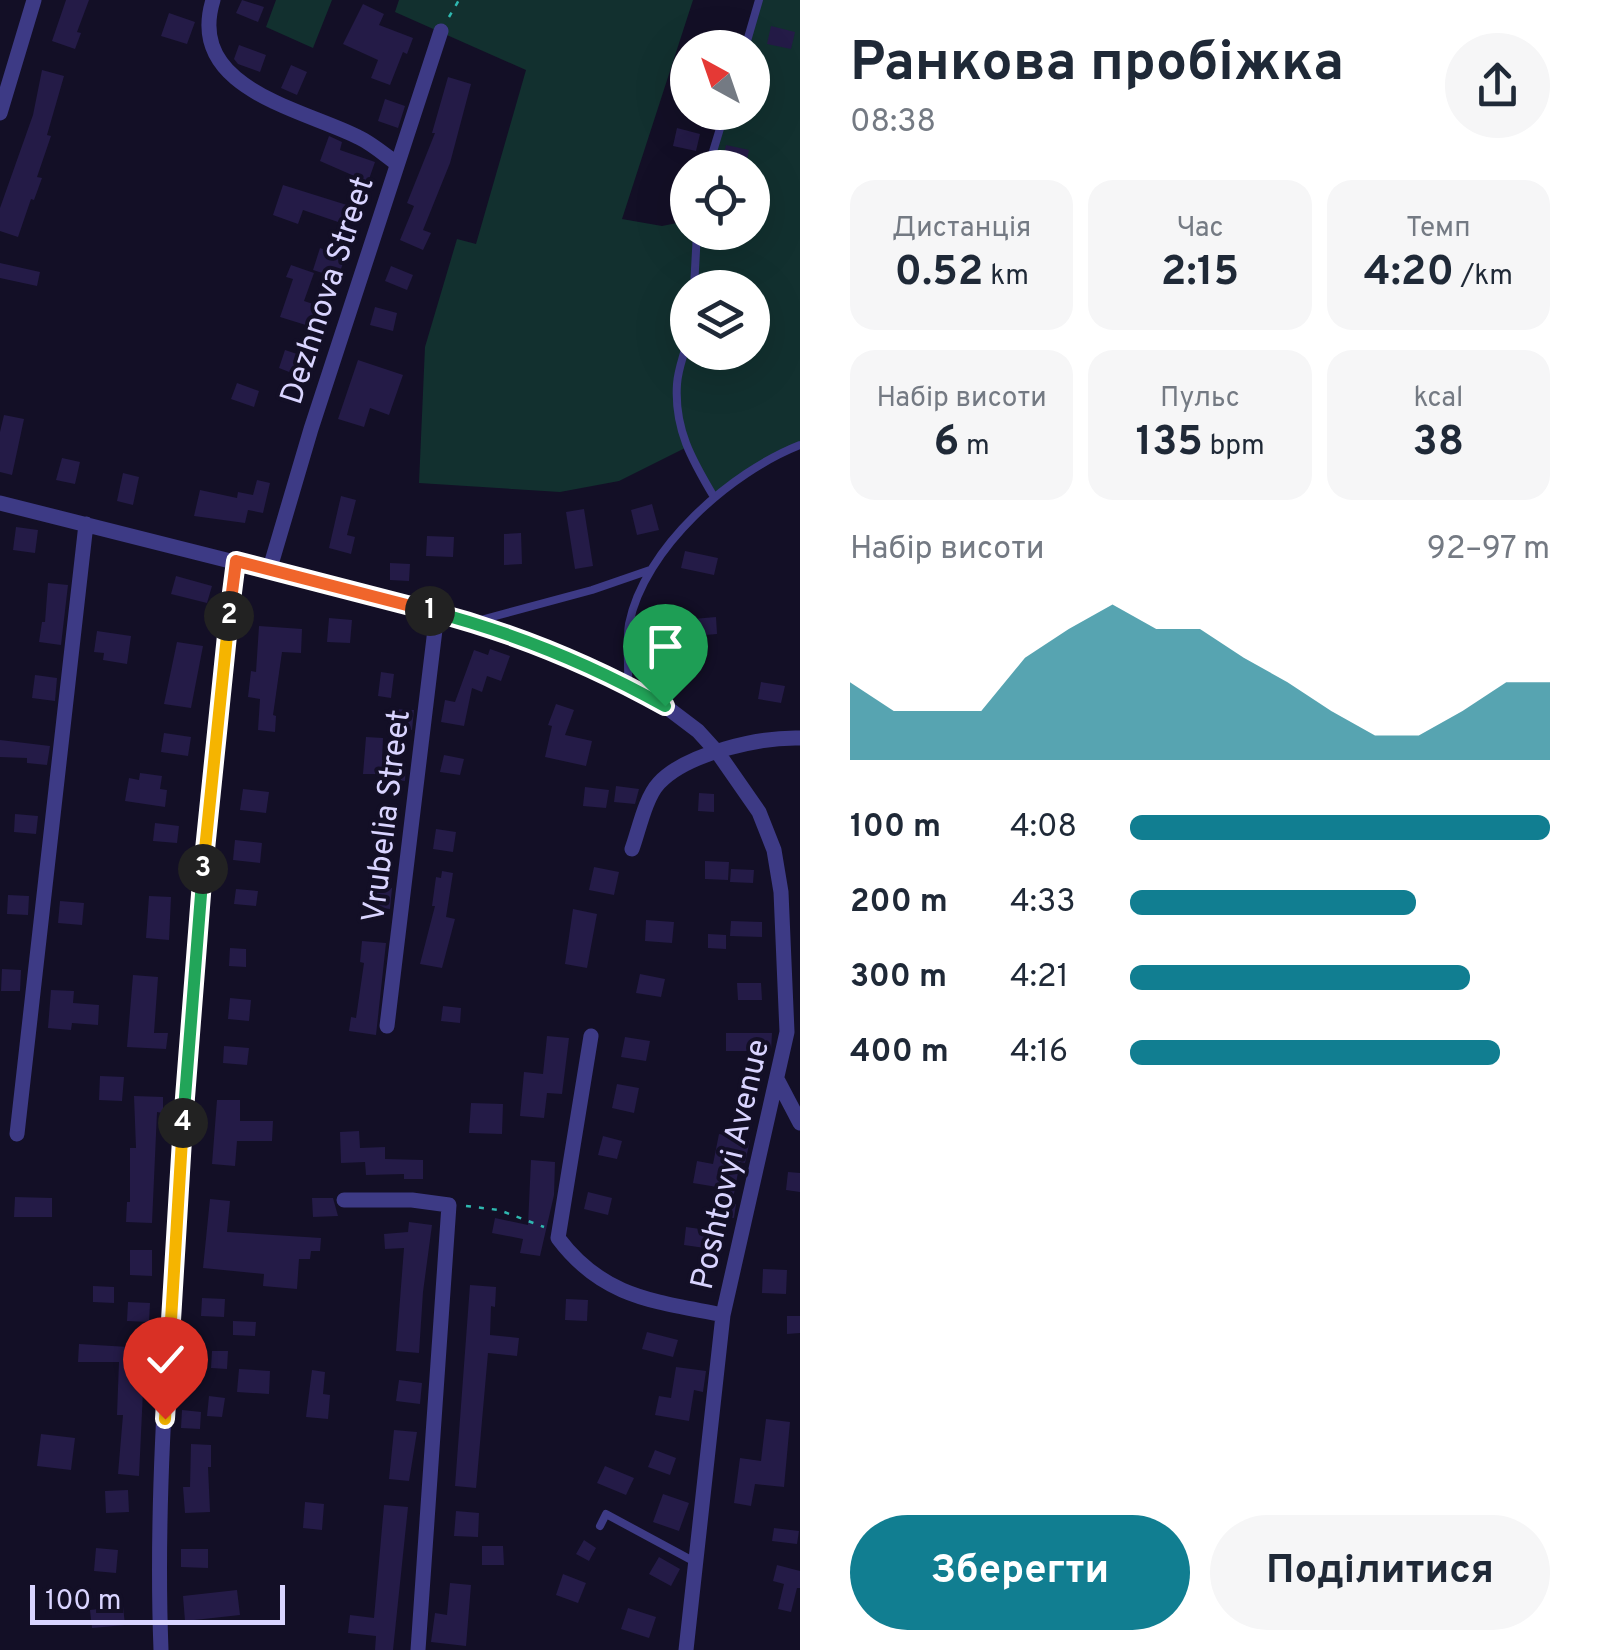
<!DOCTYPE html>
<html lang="uk">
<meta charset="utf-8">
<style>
body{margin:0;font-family:Overpass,sans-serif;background:#f6f6f7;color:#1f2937;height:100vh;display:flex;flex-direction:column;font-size:38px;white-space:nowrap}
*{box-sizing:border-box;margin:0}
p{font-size:32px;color:#747a83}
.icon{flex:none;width:55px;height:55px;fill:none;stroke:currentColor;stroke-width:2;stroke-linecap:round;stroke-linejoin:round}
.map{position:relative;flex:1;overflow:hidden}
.panel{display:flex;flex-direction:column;background:#fff;width:800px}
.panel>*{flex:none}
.needle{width:65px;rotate:320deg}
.fabs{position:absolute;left:670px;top:30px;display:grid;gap:20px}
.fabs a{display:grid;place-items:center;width:100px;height:100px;border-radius:50%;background:#fff;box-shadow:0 10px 40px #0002;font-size:50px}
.scale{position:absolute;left:30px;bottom:25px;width:255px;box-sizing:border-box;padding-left:10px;border:5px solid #d9d4ff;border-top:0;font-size:28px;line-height:35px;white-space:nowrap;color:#d9d4ff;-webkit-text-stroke:8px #130f26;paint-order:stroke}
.pin{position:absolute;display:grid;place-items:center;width:85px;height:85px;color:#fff;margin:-102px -42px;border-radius:50% 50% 50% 0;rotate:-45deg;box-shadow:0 0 10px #0007}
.pin .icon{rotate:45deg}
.km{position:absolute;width:50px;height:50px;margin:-25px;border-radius:50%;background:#222;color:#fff;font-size:28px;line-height:50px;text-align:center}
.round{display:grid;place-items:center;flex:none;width:105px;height:105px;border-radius:52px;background:#f6f6f7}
.summary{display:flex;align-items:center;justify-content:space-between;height:170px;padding:0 50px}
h1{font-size:55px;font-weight:700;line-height:75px}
.figures{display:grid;grid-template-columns:repeat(3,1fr);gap:15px;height:170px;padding:10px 50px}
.figures div{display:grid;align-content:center;border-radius:25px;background:#f6f6f7;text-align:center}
.figures b{font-size:42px;font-weight:700}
.figures small{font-size:28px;font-weight:400}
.figures p{font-size:28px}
.chart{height:280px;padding:20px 50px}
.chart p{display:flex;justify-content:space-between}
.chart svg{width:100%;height:180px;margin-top:10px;fill:#117e91;opacity:.7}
.primary-button{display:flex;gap:20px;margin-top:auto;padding:20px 50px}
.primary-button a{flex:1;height:115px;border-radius:60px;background:#117e91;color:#fff;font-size:40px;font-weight:700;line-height:115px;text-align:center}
.primary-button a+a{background:#f6f6f7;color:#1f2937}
ul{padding:0 50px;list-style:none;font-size:32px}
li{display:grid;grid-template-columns:160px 120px 1fr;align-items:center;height:75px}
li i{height:25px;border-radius:12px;background:#117e91}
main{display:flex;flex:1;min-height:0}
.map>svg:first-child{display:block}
.green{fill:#12302f;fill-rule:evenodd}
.building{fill:#241b47}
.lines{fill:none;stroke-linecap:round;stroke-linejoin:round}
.path{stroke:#2fb8b0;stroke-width:2.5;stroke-dasharray:5 8;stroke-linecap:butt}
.lane{stroke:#3d3a85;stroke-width:8}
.street{stroke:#3d3a85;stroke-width:15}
.split-1-casing{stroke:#fff;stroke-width:20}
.split-2-casing{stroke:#fff;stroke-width:20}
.split-3-casing{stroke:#fff;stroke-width:20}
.split-4-casing{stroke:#fff;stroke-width:20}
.split-5-casing{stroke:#fff;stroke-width:20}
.split-1{stroke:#22a559;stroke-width:12}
.split-2{stroke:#f0652b;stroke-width:12}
.split-3{stroke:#f5b400;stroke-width:12}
.split-4{stroke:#22a559;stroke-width:12}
.split-5{stroke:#f5b400;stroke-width:12}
.labels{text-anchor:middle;stroke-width:8;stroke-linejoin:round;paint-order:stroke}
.street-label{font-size:32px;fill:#d9d4ff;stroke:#130f26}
</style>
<main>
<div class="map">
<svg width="800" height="1650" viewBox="0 0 800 1650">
<rect width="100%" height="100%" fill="#130f26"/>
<path class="green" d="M276 0H332L313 48 266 27Z
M399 0H693L622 219 662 226 687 221 688 232H752V168L709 167 726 113 752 112V48L746 47 761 0H800V445L714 497 685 448 619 481 560 492 419 483 425 347 457 239 476 244 526 70 395 12ZM688 288H752V352H688Z"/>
<path class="building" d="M66 0H89L77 32 81 33 75 49 52 41Z
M242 0 264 7 258 22 236 13Z
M363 4 384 14 379 25 413 38 407 54 403 52 390 85 371 78 378 60 343 44Z
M169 13 195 22 187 44 161 36Z
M771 26 795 32 791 49 767 44Z
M239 45 266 55 260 72 238 64 234 59Z
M291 65 307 72 297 95 281 88Z
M42 70 64 76 47 135 51 136 37 177 42 178 34 200 31 199 18 237 0 231V208L33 115Z
M448 77 471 84 450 163 423 230 431 233 423 250 400 240 414 206 407 203 435 133H432Z
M385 99 405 106 398 128 378 121Z
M677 128 700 134 696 151 673 146Z
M329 136 342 142 340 150 375 162 368 182 320 161Z
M726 145 749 150 745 168 722 162Z
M283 185 350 206 344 224 303 210 298 224 273 215Z
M320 248 345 257 338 278 313 270Z
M0 263 40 272 37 286 0 278Z
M291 265 314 273 304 301 316 305 309 326 280 317 293 279 286 277Z
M391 266 413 275 407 290 385 281Z
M375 307 397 313 393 331 370 325Z
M285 350 309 358 302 377 279 368Z
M358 360 403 375 389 415 370 408 364 427 338 419Z
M237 383 259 391 254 407 231 399Z
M4 415 24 419 12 475 0 472V432Z
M62 458 80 462 75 484 56 480Z
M123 473 139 477 133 505 117 501Z
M257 480 270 483 263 513 248 510 245 523 194 516 200 490 237 498 238 492 253 495Z
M341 496 356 500 347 535 355 537 351 554 329 548Z
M652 504 659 530 637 535 631 510Z
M584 509 593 566 575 569 566 512Z
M16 527 38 530 35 553 13 550Z
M521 533 522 564 504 565V534Z
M427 536 454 537 453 557 426 556Z
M685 551 718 558 714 575 681 568Z
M390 563 410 564 409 581 390 580Z
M176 576 212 586 207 603 171 594Z
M48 583 68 585 61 645 39 642 42 622H45Z
M716 617 717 634 671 638 670 621Z
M329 618 352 620 350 643 327 642Z
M259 626 302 629 301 653 282 652 273 715 276 716 275 732 258 730 260 699 248 697 251 671 256 672Z
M97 631 131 636 127 664 103 660 104 653 94 652Z
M177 642 203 646 191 708 164 704Z
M490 649 510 656 501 681 487 676 482 692 472 688 464 726 441 722 445 700 455 702 474 650 488 655Z
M693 655 700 670 679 680 672 665Z
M381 672 394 674 391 698 378 696Z
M35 675 57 678 55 701 32 698Z
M761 682 785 686 781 703 758 699Z
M556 704 574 710 565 735 592 741 586 766 545 757 552 726 548 725Z
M394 709 414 710 412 730 392 728Z
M164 733 191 737 188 756 161 752Z
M366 737 383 738 382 760 406 762 405 781 383 779V774H363Z
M0 740 50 746 47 765 27 763V758L0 757Z
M444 755 464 759 460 775 440 772Z
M140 773 162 776 160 789 167 790 165 807 125 801 129 778 139 780Z
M616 786 639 789 635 804 614 802Z
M585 787 609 790 606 808 583 806Z
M243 789 269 792 266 813 240 810Z
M699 793 714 794V812L698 811Z
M379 811H397L396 827 378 826Z
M15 814 38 816 36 834 14 832Z
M155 823 179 826 177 843 153 841Z
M436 829 456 832 453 852 433 849Z
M235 840 262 843 260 863 233 860Z
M705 861 729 862 728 880 705 879Z
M594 867 619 872 614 895 589 890Z
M731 869 754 870 753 883 730 882Z
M442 871 453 873 446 917 455 919 442 968 420 964 435 906H432L436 877 441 878Z
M369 885 392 888 390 909 367 906Z
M236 889 258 891 256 906 234 904Z
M8 895 29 896 28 915 7 914Z
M149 896 171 897 169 940 146 938Z
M60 901 84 903 82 925 58 923Z
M573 909 597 914 587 968 565 964Z
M646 920 674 922 672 943 645 941Z
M731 921 762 922V937L730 936Z
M708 934 726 935V949L708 948Z
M362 941 386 943 376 1035 349 1031 351 1017 356 1018 364 963 360 962Z
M230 948 246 949V967L229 966Z
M2 969 21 970 20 991H1Z
M640 974 665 979 661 997 636 993Z
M133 975 158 977 154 1033H168L166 1049 127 1047Z
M737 983H761L762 1000H738Z
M51 990 74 991 73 1003 99 1005 98 1025 72 1023 71 1030 48 1028Z
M230 998 251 1000 249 1021 228 1019Z
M443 1006 461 1008 460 1023 441 1021Z
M726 1033H772L771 1051H726Z
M547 1036 569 1038 562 1094 547 1093 544 1118 520 1116 524 1072 543 1074Z
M625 1037 650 1041 646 1061 621 1057Z
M224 1046 249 1048 247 1065 223 1063Z
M100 1076 124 1077 122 1101 99 1100Z
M617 1084 639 1088 634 1113 612 1108Z
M134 1096 163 1097V1113L157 1112 152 1223 126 1222 127 1202H130V1148H136Z
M217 1100H240V1121H273L272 1141H237L235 1166 212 1164Z
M471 1103 503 1104 502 1134 469 1133Z
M359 1131 360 1148 385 1147V1159L423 1160V1179H404V1174L366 1175 365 1162 341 1163 340 1132Z
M719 1134 750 1140 745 1163 740 1162 732 1204H736L734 1218 714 1215 717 1187 693 1183 697 1161 713 1164Z
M603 1136 622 1141 617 1159 598 1155Z
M531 1160 555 1162 554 1195 540 1256 520 1253 523 1239 492 1233 495 1218 528 1225Z
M788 1172 800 1173V1192L786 1190Z
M588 1192 612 1198 608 1215 584 1209Z
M15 1197 52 1198V1217H14Z
M312 1198H333L338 1216 313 1217Z
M210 1199 230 1201 227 1232 321 1238 320 1251H311L310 1259H299L297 1289 263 1286 264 1274 203 1268Z
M409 1222 432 1225 423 1292 419 1353 396 1351 404 1248 385 1249 384 1234 408 1232Z
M686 1227 707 1230 705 1248 684 1245Z
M130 1250H152V1276L130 1275Z
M763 1269 787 1270 786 1294 762 1293Z
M470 1285 496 1287 495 1307 491 1306 490 1335 519 1338 517 1356 488 1353 476 1488 455 1486Z
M93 1286 114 1287V1303L93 1302Z
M202 1298 225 1299 224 1317 201 1316Z
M566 1299 588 1300 587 1321 565 1320Z
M128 1302 150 1303 149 1322 127 1321Z
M787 1316H800V1333L787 1334Z
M233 1321 256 1322 255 1336 233 1335Z
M647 1332 678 1340 673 1357 642 1349Z
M79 1344 145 1348 139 1476 118 1474 123 1415H117L119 1362H78Z
M212 1351H228L227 1369 211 1368Z
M676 1367 706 1371 703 1392 694 1390 689 1421 655 1415 659 1396 671 1398Z
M239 1369 270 1371 269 1394 237 1392Z
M312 1370 325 1372 323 1394 330 1395 328 1419 306 1417Z
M399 1380 422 1383 420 1404 396 1401Z
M209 1396 225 1398 222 1417 207 1416Z
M182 1410 201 1412 200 1429 181 1428Z
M766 1419 790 1422 784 1487 755 1484 751 1506 734 1503 740 1458 761 1461Z
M394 1430 417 1432 409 1481 389 1479Z
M41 1434 75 1438 71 1470 37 1466Z
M191 1444 211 1445V1467H208L210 1512 185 1513 183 1487H190Z
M655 1450 676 1458 670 1475 648 1467Z
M605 1466 634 1478 626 1495 597 1483Z
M128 1490 129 1512 106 1513 105 1491Z
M663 1494 689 1503 679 1531 653 1522Z
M305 1502 324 1504 322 1530 303 1528Z
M384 1505 408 1507 393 1650H375L376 1636 348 1633 350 1615 374 1618Z
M456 1511 479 1513 478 1537 454 1536Z
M774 1528 799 1531 797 1544 772 1541Z
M584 1540 596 1548 589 1561 576 1554Z
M482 1546H503L504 1565H482Z
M96 1548 118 1550 116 1573 94 1571Z
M181 1549H208V1568L181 1567Z
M659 1557 680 1569 671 1586 649 1574Z
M777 1565 800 1571V1588H797L791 1612 778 1609 784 1584 773 1581Z
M563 1574 586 1583 578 1603 556 1595Z
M450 1583 471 1585 466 1646 431 1642 435 1613 447 1615Z
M237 1590 240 1615 185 1621 183 1596Z
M123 1606 125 1625 92 1628 90 1610Z
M628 1608 656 1617 649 1638 621 1629Z"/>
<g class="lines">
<path class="path" d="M449 17 459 0
M466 1206 499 1210 544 1227"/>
<path class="lane" d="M745 48 759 0
M708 168 725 112
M694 288 697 232
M688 337C685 353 678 368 677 384 674 429 692 460 714 497
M477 621 592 590 650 570
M628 686C629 666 626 643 629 624 644 548 731 472 800 445
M600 1526 606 1514 695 1562"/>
<path class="street" d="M213 0C186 88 299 108 358 137 371 143 384 154 396 163
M0 113 34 0
M0 503 437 613 497 631 578 664 628 686 665 706 698 731 718 753 759 812 774 850 781 892 787 1032 723 1315 686 1650
M270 568 311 429 441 31
M632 849C639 830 645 798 659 783 687 753 760 737 800 738
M387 1026 437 613
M591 1036 558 1238C603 1298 654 1301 723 1315
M778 1081 800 1123
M17 1134 86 524
M344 1200H412L449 1205 418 1650
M161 1650C155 1496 168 1342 179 1188 194 978 210 769 236 561"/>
</g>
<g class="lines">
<defs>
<path id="split-1" d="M430 611C511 632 592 665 665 706"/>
<path id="split-2" d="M229 616 236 561 430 611"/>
<path id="split-3" d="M203 869 229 616"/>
<path id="split-4" d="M183 1123 203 869"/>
<path id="split-5" d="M165 1419 183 1123"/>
</defs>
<use href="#split-1" class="split-1-casing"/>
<use href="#split-2" class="split-2-casing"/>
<use href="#split-3" class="split-3-casing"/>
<use href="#split-4" class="split-4-casing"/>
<use href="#split-5" class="split-5-casing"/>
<use href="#split-1" class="split-1"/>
<use href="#split-2" class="split-2"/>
<use href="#split-3" class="split-3"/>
<use href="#split-4" class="split-4"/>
<use href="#split-5" class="split-5"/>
</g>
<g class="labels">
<g class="street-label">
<text transform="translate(326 290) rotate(-72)" y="11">Dezhnova Street</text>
<text transform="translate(385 816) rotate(-83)" y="11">Vrubelia Street</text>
<text transform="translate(729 1164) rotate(-77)" y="11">Poshtovyi Avenue</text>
</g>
</g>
</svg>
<div class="fabs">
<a><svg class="needle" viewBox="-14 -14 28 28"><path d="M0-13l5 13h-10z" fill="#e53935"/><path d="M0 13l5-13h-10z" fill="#747a83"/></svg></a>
<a><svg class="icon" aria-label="locate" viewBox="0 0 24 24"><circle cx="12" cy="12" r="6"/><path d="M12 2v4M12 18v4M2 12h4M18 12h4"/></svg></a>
<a><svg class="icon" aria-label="layers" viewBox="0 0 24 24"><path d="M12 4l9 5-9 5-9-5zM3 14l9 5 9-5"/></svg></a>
</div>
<div class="scale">100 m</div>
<div class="pin" style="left:665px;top:706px;background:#1e9e55"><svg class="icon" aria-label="arrive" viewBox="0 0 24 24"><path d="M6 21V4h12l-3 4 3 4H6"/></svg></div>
<div class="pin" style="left:165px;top:1419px;background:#d93025"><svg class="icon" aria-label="check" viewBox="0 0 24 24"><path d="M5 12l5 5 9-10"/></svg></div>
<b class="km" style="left:430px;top:611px">1</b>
<b class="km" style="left:229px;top:616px">2</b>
<b class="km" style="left:203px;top:869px">3</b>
<b class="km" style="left:183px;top:1123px">4</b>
</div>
<section class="panel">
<div class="summary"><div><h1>Ранкова пробіжка</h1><p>08:38</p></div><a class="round"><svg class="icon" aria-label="share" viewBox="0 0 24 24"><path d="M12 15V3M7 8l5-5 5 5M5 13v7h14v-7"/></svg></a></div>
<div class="figures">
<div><p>Дистанція</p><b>0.52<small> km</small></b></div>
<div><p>Час</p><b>2:15</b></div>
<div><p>Темп</p><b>4:20<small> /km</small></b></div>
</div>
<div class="figures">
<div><p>Набір висоти</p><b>6<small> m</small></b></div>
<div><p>Пульс</p><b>135<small> bpm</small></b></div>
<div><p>kcal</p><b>38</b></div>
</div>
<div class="chart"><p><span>Набір висоти</span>92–97 m</p>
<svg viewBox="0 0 160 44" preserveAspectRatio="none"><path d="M0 44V25L10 32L20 32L30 32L40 19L50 12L60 6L70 12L80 12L90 19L100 25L110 32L120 38L130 38L140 32L150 25L160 25V44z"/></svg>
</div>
<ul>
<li><b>100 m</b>4:08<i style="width:100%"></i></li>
<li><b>200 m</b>4:33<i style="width:68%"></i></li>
<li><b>300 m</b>4:21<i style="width:81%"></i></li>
<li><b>400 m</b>4:16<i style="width:88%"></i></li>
</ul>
<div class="primary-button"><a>Зберегти</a><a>Поділитися</a></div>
</section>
</main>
